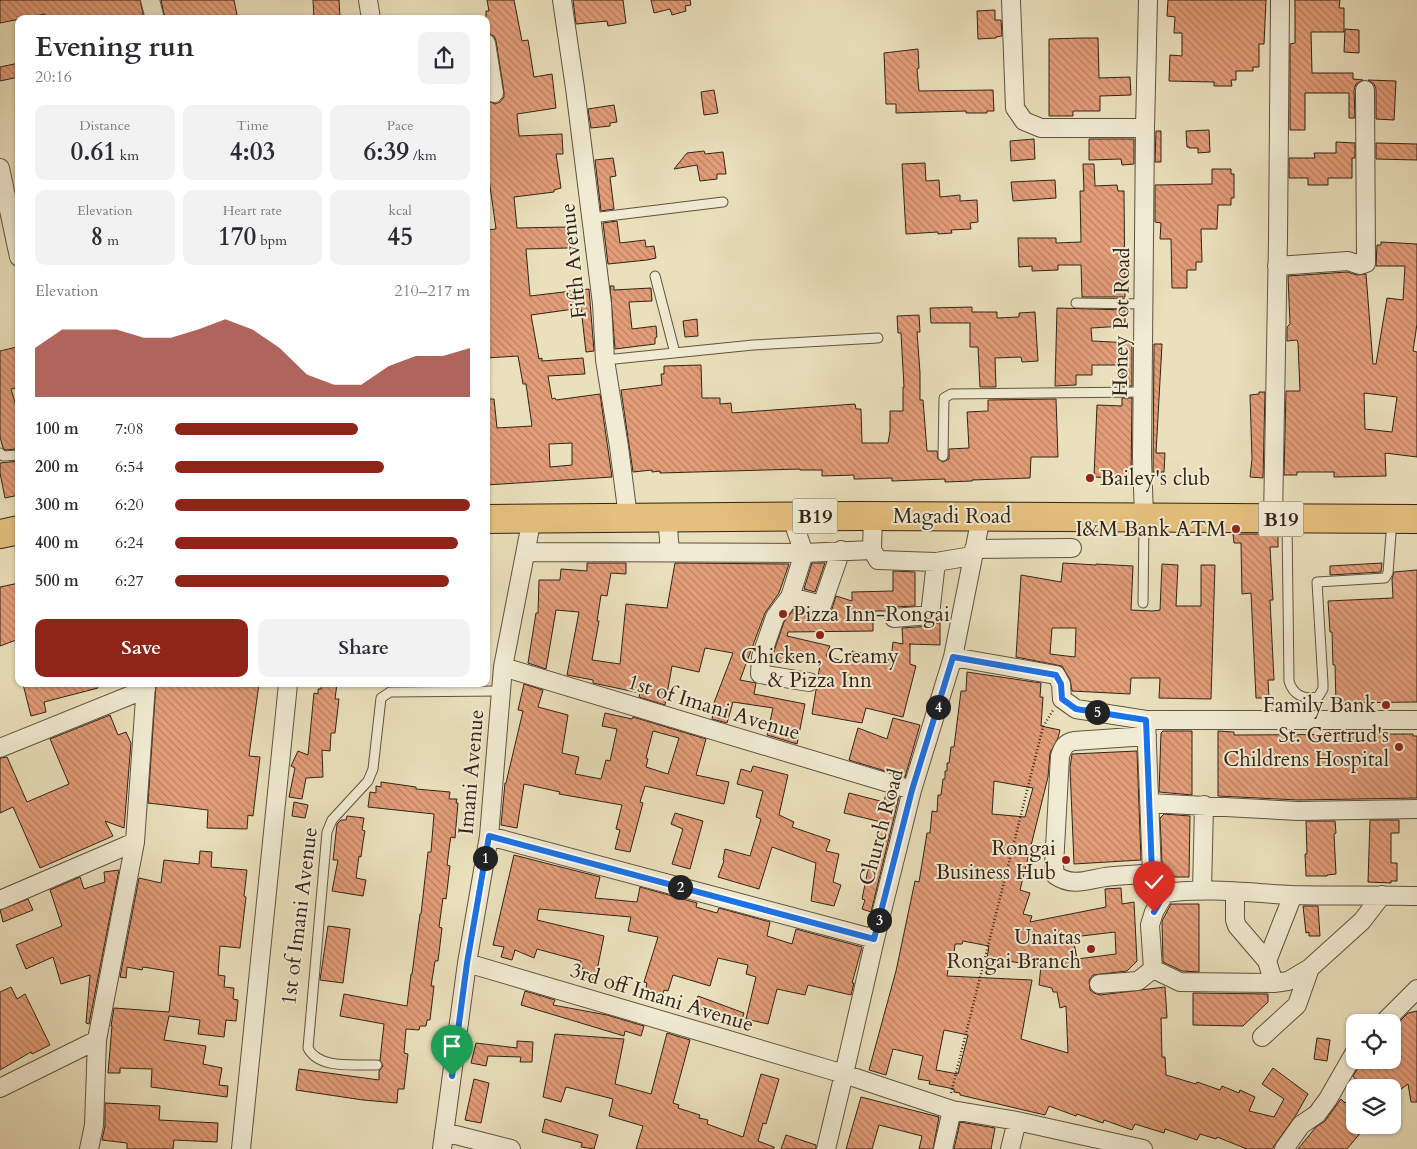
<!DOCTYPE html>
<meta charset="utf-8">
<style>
body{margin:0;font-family:Cardo,serif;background:#f2f2f3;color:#2b2b33;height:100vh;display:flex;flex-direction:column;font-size:19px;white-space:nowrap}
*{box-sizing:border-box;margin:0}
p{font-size:16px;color:#7c7c81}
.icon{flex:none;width:28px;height:28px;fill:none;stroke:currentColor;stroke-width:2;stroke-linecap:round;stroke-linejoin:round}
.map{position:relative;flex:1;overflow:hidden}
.drawer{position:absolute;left:15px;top:15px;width:475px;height:672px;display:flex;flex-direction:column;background:#fff;border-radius:10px;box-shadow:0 1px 4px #0004}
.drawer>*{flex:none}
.tools{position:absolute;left:1346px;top:1014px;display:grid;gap:10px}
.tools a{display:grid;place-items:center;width:55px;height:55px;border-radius:10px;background:#fff;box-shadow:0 1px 4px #0004;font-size:25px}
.pin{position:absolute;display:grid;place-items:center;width:42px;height:42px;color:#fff;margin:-51px -21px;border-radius:50% 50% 50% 0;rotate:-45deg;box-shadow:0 0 5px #0007}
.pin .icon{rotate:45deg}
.km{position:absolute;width:25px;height:25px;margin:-12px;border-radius:50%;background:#222;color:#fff;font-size:14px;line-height:25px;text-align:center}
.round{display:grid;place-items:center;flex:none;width:52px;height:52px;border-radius:10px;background:#f2f2f3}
.head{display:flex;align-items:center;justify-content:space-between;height:85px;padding:0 20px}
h1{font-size:28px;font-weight:800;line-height:38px}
.stats{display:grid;grid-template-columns:repeat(3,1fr);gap:8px;height:85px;padding:5px 20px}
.stats div{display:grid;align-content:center;border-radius:10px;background:#f2f2f3;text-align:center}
.stats b{font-size:25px;font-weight:800}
.stats small{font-size:14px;font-weight:400}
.stats p{font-size:14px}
.chart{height:140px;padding:10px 20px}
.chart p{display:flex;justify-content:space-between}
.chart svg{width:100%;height:90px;margin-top:5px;fill:#8f2418;opacity:.7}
.primary-button{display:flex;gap:10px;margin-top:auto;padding:10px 20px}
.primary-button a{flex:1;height:58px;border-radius:10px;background:#8f2418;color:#fff;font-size:20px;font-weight:800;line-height:58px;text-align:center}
.primary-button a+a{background:#f2f2f3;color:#2b2b33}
ul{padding:0 20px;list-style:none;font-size:16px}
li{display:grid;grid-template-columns:80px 60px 1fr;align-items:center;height:38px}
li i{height:12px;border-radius:6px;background:#8f2418}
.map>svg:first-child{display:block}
.building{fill:url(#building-back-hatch);stroke:#322317;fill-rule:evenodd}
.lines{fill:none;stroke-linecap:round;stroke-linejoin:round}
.service-casing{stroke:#605240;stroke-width:11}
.minor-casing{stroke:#605240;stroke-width:20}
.trunk-casing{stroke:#322317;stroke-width:30}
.path{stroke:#322317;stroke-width:2.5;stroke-dasharray:1 2.5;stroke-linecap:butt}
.service{stroke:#f1ebd3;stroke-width:9}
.minor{stroke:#f1ebd3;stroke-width:18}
.trunk{stroke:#e5c07e;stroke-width:28}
.route-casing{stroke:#fff;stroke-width:10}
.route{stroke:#1a73e8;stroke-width:6}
.poi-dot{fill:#8f2418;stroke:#f1ebd3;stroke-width:2}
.labels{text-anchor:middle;stroke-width:4;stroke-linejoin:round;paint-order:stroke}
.shield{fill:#f1ebd3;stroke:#6b5f4f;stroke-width:1}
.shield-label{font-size:20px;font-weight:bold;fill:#322317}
.street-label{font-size:21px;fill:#322317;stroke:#f1ebd3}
.poi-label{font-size:21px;fill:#322317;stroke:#f1ebd3;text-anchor:end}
</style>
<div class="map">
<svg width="1417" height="1149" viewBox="0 0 1417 1149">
<defs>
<pattern id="building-back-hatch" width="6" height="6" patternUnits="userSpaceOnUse" patternTransform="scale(1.25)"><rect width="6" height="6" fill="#e39d79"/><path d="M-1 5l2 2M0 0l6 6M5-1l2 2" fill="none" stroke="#b98062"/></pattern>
</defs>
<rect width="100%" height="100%" fill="#eae0bc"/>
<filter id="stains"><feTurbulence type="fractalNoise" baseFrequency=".004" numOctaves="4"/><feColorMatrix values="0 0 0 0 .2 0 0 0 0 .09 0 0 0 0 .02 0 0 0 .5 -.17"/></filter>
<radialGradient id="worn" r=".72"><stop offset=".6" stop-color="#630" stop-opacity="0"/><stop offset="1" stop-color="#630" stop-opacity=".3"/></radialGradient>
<path class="building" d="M0 0H140L144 18 46 19 45 14 0 23Z
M161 0H234L237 15 224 17 225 19H165Z
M313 0H339L340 18 314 19Z
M487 0H514L522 41 528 40 534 77 552 74 556 108 517 114 519 136 562 134 563 154H556L561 188 554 190V192L514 197 517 228 567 227 568 248 526 249 530 296 589 289 594 351 586 352 581 308 531 315 539 359 542 358V361L583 358 585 374 548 376 552 399 555 398 556 400 600 394 612 477 486 485V399H494L497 428 532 426 526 384H523L518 356 486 358V230L496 229 486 158V100L495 104 500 102 504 97V92L496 41 494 36 486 33V11H489ZM572 443V465L550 467 549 444Z
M573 0H623L626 23 608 26 607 21 576 24Z
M651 0H690L691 5 685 6 686 11 672 15 670 9 654 13Z
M1168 0H1266L1264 44H1259V67H1253V71H1236V80H1231L1232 86H1214V82L1169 81 1170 55 1182 56V33H1174L1175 17 1167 16Z
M1295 0H1340L1339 8H1344V32H1311L1312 73H1353V79L1363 80 1356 84 1354 90 1355 118H1349V93H1305V130H1290V44L1295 43Z
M995 10V20H1001L1002 36 996 37V38L978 39 977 11Z
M1345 29 1359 30V53L1344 52Z
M1082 38H1098L1099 78 1130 77 1131 95 1100 96V111H1073V116H1049V39Z
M918 49 919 68 917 69 919 91 993 90 994 111H987V113H966V111L896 113V104H886L884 53Z
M19 63V77L0 81V67Z
M1368 80 1396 81 1394 120 1376 119V89L1374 84Z
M714 90 718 113 704 115 701 92Z
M614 105 617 122 610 123V126L591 128 588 109Z
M1209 130 1210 152 1198 153V148H1189V147H1187L1186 131Z
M1156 131H1161V162H1155Z
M1034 139 1035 159 1011 161 1010 141Z
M1089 139H1134V164L1122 165 1121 159 1089 160Z
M1336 142 1355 143V158H1352V178H1328V185H1308V178H1289V158H1315L1314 153H1336Z
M1376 143 1417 144V160L1376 159Z
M704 151 705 154 723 152 726 174H717V179L700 181 697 165 674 169 687 153Z
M613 158 616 176 610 177 614 209 601 211 595 160Z
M925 163 926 181 939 180 940 197 960 195V201L977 200 978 222 970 223 971 229 951 230 952 233 938 234V232L906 234 902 164Z
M1083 164H1094L1095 186 1117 185 1118 191H1124L1125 297H1082L1081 265H1058V270L1032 271V266L1019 267 1018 238H1056V243L1081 242 1080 191H1084Z
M1212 169H1231V174H1234V198H1231V205H1218L1217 229H1201L1202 262H1196V270H1187V288H1172L1171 239H1160L1161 223 1155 222V185L1212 184Z
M1055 180 1056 198 1013 201 1011 182Z
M617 221 620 243 645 240 646 247 654 246 656 258 647 260 608 264 603 223Z
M1381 242 1417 244V324L1413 351 1417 352V457L1385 453 1386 476 1334 477V472H1297V475H1284L1286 391H1300L1298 343 1297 340 1287 341V327L1290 324 1288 276 1347 272 1357 275 1366 274 1373 364H1376L1387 298 1403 300 1405 266H1376L1377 245H1381ZM1364 393 1397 397 1392 432 1365 429Z
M610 286H614V290L651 288 652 301 629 302 632 329 656 326 657 337 655 338V344L615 349Z
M972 307V312H997V318L1019 317V313L1035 312 1038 361 1022 362 1021 357 995 358 996 387H980L978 347H970V323H931L930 308Z
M1057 308 1125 310V326L1091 328 1092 341 1132 343V386H1122V365H1092V375H1076V385L1055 386Z
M919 315 920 332H917L920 373V400H923L927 451H937L938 459 943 462 949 459V449L969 448 967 412 988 411V400L1056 399 1058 457H1031L1030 478 972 480V481L945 482V479L892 481V478L857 479H854V475L822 476V470H800V469L660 473V471L652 472V470L633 472 621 390 662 385 661 374H664V366L701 365 702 398H720V404L731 403 732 413 855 404 856 409H861L862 443H888L890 431V411H903V387H904L901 333H898L897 316Z
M697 319 698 336 685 337 683 321Z
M1154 344H1162L1156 453H1165L1164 472H1153Z
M17 347 19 354V387L11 389 19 416V446L16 447V449L5 450 3 448 0 437V351Z
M1259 392H1265L1263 478 1250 477 1252 459 1250 395 1259 394Z
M1122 398H1132L1131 479 1094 477 1097 405 1122 406Z
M19 461V495L5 498 0 473V463Z
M1233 534H1278V547H1270L1273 600H1270L1274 680H1268L1269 698H1256L1251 593 1242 594 1241 543H1234Z
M587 563H626V574L611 573 607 596 601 595 597 621H599L592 660 620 664 626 604 667 608 675 563 789 564 779 593 765 613 740 680 756 683 754 694 805 704 797 744 767 735 773 708 733 702 727 723 712 719 714 708H712L733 653 705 648 699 672 672 666 665 705 639 697 640 693 593 683V680L567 675 579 612 556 610 546 669 528 663 536 613H538L539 580H560L561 569 587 571Z
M812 563H825L815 592 804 589Z
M1063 563 1096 565V564L1133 566 1131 610 1153 611 1160 610 1162 564 1178 565 1176 606H1201V565H1215L1211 699 1159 698 1160 678H1131L1130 694 1072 691 1070 679 1062 666 1016 657 1021 575 1061 582ZM1052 628H1076L1075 657 1050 654Z
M1382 563 1381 572 1330 575V566Z
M1417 570V702L1336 703 1335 665H1333L1332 632H1330L1328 601 1393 598 1392 579 1394 572Z
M893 571 915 572V606L893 607 887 611H873V631L788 632 787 636 830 646 826 656 850 663 852 651 891 660 893 642 903 644 902 628 931 626 940 622V645L909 644H910V664L916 666 903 717 866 708 862 723 812 714 816 690 819 684 818 677 820 665 794 656 791 663 781 659 780 663 771 660 784 622 794 609 819 615H825L832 609 836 596 852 601V592L893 591Z
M19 583V639L0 646V587Z
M967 672 1041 683 1040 697H1043L1041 726 1060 730 1058 738 1050 753 1048 777 1020 890 1030 893 1023 914 1032 916 1030 922 1106 907 1105 889 1121 888 1122 904 1134 902 1137 961 1127 971 1093 975 1089 980 1090 990 1094 993 1100 995 1165 987 1167 1018H1161L1162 1057H1165L1166 1075 1196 1084 1197 1082 1220 1090 1222 1086 1239 1093 1240 1090 1255 1097 1249 1111 1274 1117 1284 1099 1262 1084 1273 1068 1308 1094 1296 1115 1272 1149H1247L1217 1137 1216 1139 1200 1134 1197 1140 1165 1129 1164 1133 1135 1124 1132 1130 1104 1120 1103 1123 1077 1114 1076 1116 1049 1106 1045 1115 960 1095V1093L954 1092V1089L929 1084 930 1081 918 1079 923 1056 893 1049 886 1075 869 1070 896 971 915 881 919 882 927 833H930L932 811 937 812 938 795H941L943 779H945V771H947V763H949L951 747H954L961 691H966ZM994 781 1033 788 1025 817 992 814ZM1115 932 1116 954 1077 959 1073 937ZM963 941 989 946 987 958 1041 966 1039 985 1052 988 1053 992H1057L1060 1008 1066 1006 1068 1053 1021 1039 1032 980 947 976 951 953 954 954 955 944H962ZM944 1030 968 1035 958 1074 936 1070Z
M23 684H97L98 688 44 702 46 712 31 716Z
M156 684H259L249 756 260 757 253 816 248 815 247 829 207 828 208 810 148 803Z
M322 684H337L335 699H339L335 733H331L330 751 322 750 323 777 306 778 302 799 289 797 295 768 291 766 298 751 308 755 314 693 318 694V689H321Z
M524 684 543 690 538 707 568 715 562 753 579 757 575 774 601 779 606 760 610 761 617 729 602 726 605 713 632 719 633 717 706 739 696 775 729 782 724 804 645 786 640 802 643 803 630 852 615 849 620 830 616 829 622 805 559 794 560 792 524 784 517 828 501 825 505 783H506L523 711 518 710ZM653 731 679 738 668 774 646 767 648 759 646 758Z
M110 715 118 735 126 732 131 743 124 828 105 821 113 836 40 868 13 807 0 813V758L7 757 27 802 69 784 50 739Z
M893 718 920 725 905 777 849 760 858 728 887 739Z
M1163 731H1192V795L1159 792 1161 733Z
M1218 731 1234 732V735L1413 734V736H1417V798L1298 800 1218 796Z
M1137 751 1141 860 1074 864 1070 767 1072 754Z
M753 766 788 775 779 815 794 822 792 827 830 840 826 851 839 854 833 882 841 885 834 906 811 901 816 863 772 847 759 889 718 877 724 861 723 860 725 849 750 856 761 819 756 817 763 791 737 784 741 769 751 772Z
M381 782 416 787V789L450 792 449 799H457L456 803H458L455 838 451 837 450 842 447 865 450 866 446 899 443 898 439 927 442 928 438 961H435L431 986H434L430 1020H427L426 1026H420L419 1030 406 1029 404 1053 408 1054 404 1089H398L397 1103 363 1100 296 1090 299 1069 379 1080V1071L383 1066 380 1060 384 1024 340 1016 344 994 407 1006 411 974H412L420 914H421L428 852H431L434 814 368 807 370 792 376 793V786L381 787Z
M849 793 884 802 886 793 899 797 871 912 862 909 865 900 862 899 872 850 873 851 881 822 844 813Z
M294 802 308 805 305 818 292 816Z
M675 813 703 821 690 869 672 864 683 829 671 824Z
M1164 814 1190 816 1189 877H1175L1162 863 1160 818Z
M347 816 364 818 362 830 365 831 363 842 361 857 359 856 356 878 366 880 363 896 332 891 338 860H333L337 824 341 820H346Z
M1370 820H1399V833H1391V863H1397V881H1391V883L1368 882Z
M1306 821H1335L1336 833 1334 834 1336 874 1327 875V876H1306L1305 854H1307Z
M200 851 212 852 211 867 247 870 244 896 246 897 240 948 220 946 218 975 225 976 224 987 234 988 233 999 238 1000 236 1021 226 1020 224 1037 198 1034 200 1020 169 1016 164 1040 206 1046 203 1064 222 1068 219 1085 228 1086 227 1097 151 1087 152 1069 120 1068V1073H108L112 1026H111L114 1008 169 1012 174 972 143 967 142 970 127 967 126 978 120 977 139 878 161 883 164 860 199 864Z
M514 855 600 877 595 898 637 902 640 887 697 903 696 907 717 913 719 908 770 922 767 936 792 944 796 929 862 947 852 983H854L851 995 808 985 805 995 777 989 768 1024 746 1019 756 977 746 974 748 965 718 958 710 986 673 975 668 991 664 990 663 994 660 993V995L645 991 647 983 644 982 658 937 628 931 631 917 539 909 537 920 604 936 595 980 581 976 583 968 580 967 581 961 537 949 534 958 515 950 512 960 501 957 504 947 493 945Z
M119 870 89 1024 86 1023 90 975 61 984 53 957 26 969 16 945 62 926 50 890 80 877 84 889 105 882 104 872Z
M28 899 33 910 3 922 0 910Z
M1171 904H1199V972L1182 971 1163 962 1162 921Z
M1303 906H1318L1320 936H1309V932L1306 933Z
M328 926 350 929 343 983 320 980Z
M11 987 17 999 25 994 50 1045 32 1054 31 1052 0 1070V992Z
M525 991 555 1000 553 1005 607 1015 644 1026 641 1036 625 1031 624 1036 521 1005Z
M1193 993 1268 994V1002L1243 1026 1193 1025Z
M698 996 744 1013 741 1022 693 1007Z
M1417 1011V1102H1411L1408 1084 1392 1096V1088H1361L1353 1076 1363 1060H1392V1029L1408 1013Z
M667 1033 690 1040 673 1103 679 1105 678 1108 700 1115 699 1118 708 1120 707 1124 743 1137 761 1074 779 1079 766 1124 763 1123 758 1141 774 1147V1149H636L643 1126 609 1116 613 1099 566 1087 561 1102 543 1097 555 1034 624 1039 615 1084 651 1094Z
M1317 1038 1330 1040 1327 1061 1314 1059Z
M517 1041 533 1042 532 1062H520L521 1057 488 1056 486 1066 471 1063 476 1043 517 1048Z
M474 1079 489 1083 481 1123 465 1120Z
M861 1097 939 1117 933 1149H919L922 1136 879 1125 872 1149H846Z
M1341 1099 1345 1103 1347 1101 1355 1108V1125H1367L1347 1149H1298L1316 1127 1325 1121Z
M105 1103 160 1106 159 1120 218 1123 217 1142 174 1140 173 1149H127V1143L102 1140 105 1126Z
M545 1119 598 1135 594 1149 581 1147 582 1143 542 1132Z
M960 1122 995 1128 991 1149H954Z
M786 1135 816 1145V1149H781Z"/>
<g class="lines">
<defs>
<path id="service" d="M592 218 723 202
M655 276 675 353
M1076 303 1144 304
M605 360 753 345 878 338
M0 453 3 456 19 455
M943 456 944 398 951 394 1143 392
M1287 521 1289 681C1293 695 1304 700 1318 697L1323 689V683L1317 582 1385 578 1388 573 1392 520
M1143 603 1144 521
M377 1065C356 1064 319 1070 308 1048L327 832 332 820 368 781 373 769 381 698 390 692 500 691"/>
<path id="minor" d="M150 0 155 19
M368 0 371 19
M562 0 575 88 602 304 605 360 619 447 628 517
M1011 0 1015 108 1024 121 1041 128H1145L1148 0
M486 43 494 93
M0 168 19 257
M1277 266 1348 261 1360 265 1366 263 1365 90
M667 516 670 552
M791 516 804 553 790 597 822 605 841 550
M1144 517 1142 457 1145 128
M1273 519 1278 239 1280 0
M974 549 1072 548
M872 550 878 560 936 562 972 556
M526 552 804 553 872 550 873 516
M790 597 775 617 761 657 760 674 809 682
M894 618 930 615 936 562
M953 657 1056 675 1061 684 1062 699 1076 709 1146 720H1417
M503 667 912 790
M1146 720 1152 873 1156 884 1165 893C1204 887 1251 893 1291 895 1333 896 1375 895 1417 896
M1147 736 1074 741C1065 743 1063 747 1060 756L1054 866 1055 875C1072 887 1087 880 1105 877 1120 875 1137 875 1152 873
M0 748 146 689
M1149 803 1298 811 1417 809
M489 836 875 939
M1202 891 1204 805
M1235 892V920L1237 926 1267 961
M0 900 135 842
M467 963 844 1074 952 1110 1017 1121 1143 1149
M1153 969 1150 925 1154 912 1165 893
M1274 983 1267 961 1293 895
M1099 984 1138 981 1153 969 1180 982 1274 983 1288 981 1310 968 1362 921 1382 895
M1384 1022 1417 989
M1262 1037 1297 1005 1310 968
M0 1088 97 1040
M444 1132 511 1149
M89 1149 94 1125 97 1040 135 842 146 684
M241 1149 288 684
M442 1149 467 963 489 836 503 667 532 518
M826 1149 844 1074 875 939 912 790 953 657 981 517
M943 1149 952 1110
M1010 1149 1017 1121
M1284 1149 1301 1125 1317 1114 1328 1099 1355 1052"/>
<path id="trunk" d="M486 519 858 516 1417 519
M0 534 19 530"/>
</defs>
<use href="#service" class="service-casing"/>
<use href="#minor" class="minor-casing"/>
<use href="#trunk" class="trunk-casing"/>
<path class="path" d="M951 1093 1043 727 1053 710"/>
<use href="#service" class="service"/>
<use href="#minor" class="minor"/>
<use href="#trunk" class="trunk"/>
</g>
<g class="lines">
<defs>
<path id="route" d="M452 1076 467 963 489 836 874 939 912 790 953 657 1056 675 1061 684 1062 699 1076 709 1146 720 1152 873 1156 884 1165 893 1154 912"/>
</defs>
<use href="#route" class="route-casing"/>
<use href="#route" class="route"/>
</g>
<g class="poi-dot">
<circle cx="1090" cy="478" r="5"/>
<circle cx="1236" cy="529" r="5"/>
<circle cx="783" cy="614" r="5"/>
<circle cx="820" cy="635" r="5"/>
<circle cx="1386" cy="705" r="5"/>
<circle cx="1399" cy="747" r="5"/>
<circle cx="1066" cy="860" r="5"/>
<circle cx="1091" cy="949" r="5"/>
</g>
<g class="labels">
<g class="shield">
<rect x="792.5" y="498.5" width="45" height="35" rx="4"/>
<rect x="1258.5" y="501.5" width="45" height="35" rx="4"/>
</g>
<g class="shield-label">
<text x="815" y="523">B19</text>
<text x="1281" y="526">B19</text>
</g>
<g class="street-label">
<text transform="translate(573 261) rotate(-96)" y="7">Fifth Avenue</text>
<text transform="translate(1121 322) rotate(-89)" y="7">Honey Pot Road</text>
<text x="952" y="523">Magadi Road</text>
<text transform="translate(714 707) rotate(17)" y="7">1st of Imani Avenue</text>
<text transform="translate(471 772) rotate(-85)" y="7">Imani Avenue</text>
<text transform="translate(881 827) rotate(-75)" y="7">Church Road</text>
<text transform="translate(299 916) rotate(-83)" y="7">1st of Imani Avenue</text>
<text transform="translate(662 997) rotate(17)" y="7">3rd off Imani Avenue</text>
</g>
<g class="poi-label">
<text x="1100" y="485" text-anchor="start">Bailey's club</text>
<text x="1226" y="536">I&amp;M Bank ATM</text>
<text x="793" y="621" text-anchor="start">Pizza Inn-Rongai</text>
<text x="820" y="663" text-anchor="middle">Chicken, Creamy<tspan x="820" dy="24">&amp; Pizza Inn</tspan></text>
<text x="1376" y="712">Family Bank</text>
<text x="1389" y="742">St. Gertrud's<tspan x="1389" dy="24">Childrens Hospital</tspan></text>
<text x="1056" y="855">Rongai<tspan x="1056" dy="24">Business Hub</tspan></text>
<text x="1081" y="944">Unaitas<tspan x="1081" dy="24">Rongai Branch</tspan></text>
</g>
</g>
<rect width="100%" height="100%" filter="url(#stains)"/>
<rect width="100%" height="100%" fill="url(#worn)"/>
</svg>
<div class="tools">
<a><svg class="icon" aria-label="locate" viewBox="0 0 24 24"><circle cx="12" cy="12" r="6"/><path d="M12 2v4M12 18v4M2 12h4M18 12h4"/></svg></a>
<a><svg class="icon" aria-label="layers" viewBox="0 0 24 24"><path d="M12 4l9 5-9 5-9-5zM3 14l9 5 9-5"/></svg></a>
</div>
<div class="pin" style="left:452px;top:1076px;background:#1e9e55"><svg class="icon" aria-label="arrive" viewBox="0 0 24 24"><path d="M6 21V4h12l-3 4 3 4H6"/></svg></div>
<div class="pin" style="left:1154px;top:912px;background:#d93025"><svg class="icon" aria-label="check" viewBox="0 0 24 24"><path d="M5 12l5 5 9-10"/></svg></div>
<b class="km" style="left:485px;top:858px">1</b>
<b class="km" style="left:680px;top:887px">2</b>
<b class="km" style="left:879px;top:920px">3</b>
<b class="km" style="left:938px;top:707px">4</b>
<b class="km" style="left:1097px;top:712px">5</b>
<section class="drawer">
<div class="head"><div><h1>Evening run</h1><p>20:16</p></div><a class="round"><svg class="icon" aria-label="share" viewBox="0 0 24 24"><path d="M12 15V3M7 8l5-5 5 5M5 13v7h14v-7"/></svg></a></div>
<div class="stats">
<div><p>Distance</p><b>0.61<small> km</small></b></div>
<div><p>Time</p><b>4:03</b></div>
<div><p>Pace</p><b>6:39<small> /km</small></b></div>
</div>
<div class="stats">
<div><p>Elevation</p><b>8<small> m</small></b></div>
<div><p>Heart rate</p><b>170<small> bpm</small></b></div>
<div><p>kcal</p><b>45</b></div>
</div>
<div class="chart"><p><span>Elevation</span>210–217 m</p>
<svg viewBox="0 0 160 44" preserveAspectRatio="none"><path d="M0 44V20L10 11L20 11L30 11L40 15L50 15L60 11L70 6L80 11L90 20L100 33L110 38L120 38L130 29L140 24L150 24L160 20V44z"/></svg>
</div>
<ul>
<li><b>100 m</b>7:08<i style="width:62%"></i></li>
<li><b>200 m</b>6:54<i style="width:71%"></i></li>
<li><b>300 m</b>6:20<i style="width:100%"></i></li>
<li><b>400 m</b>6:24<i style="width:96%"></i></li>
<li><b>500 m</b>6:27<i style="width:93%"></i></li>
</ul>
<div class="primary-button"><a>Save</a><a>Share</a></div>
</section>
</div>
